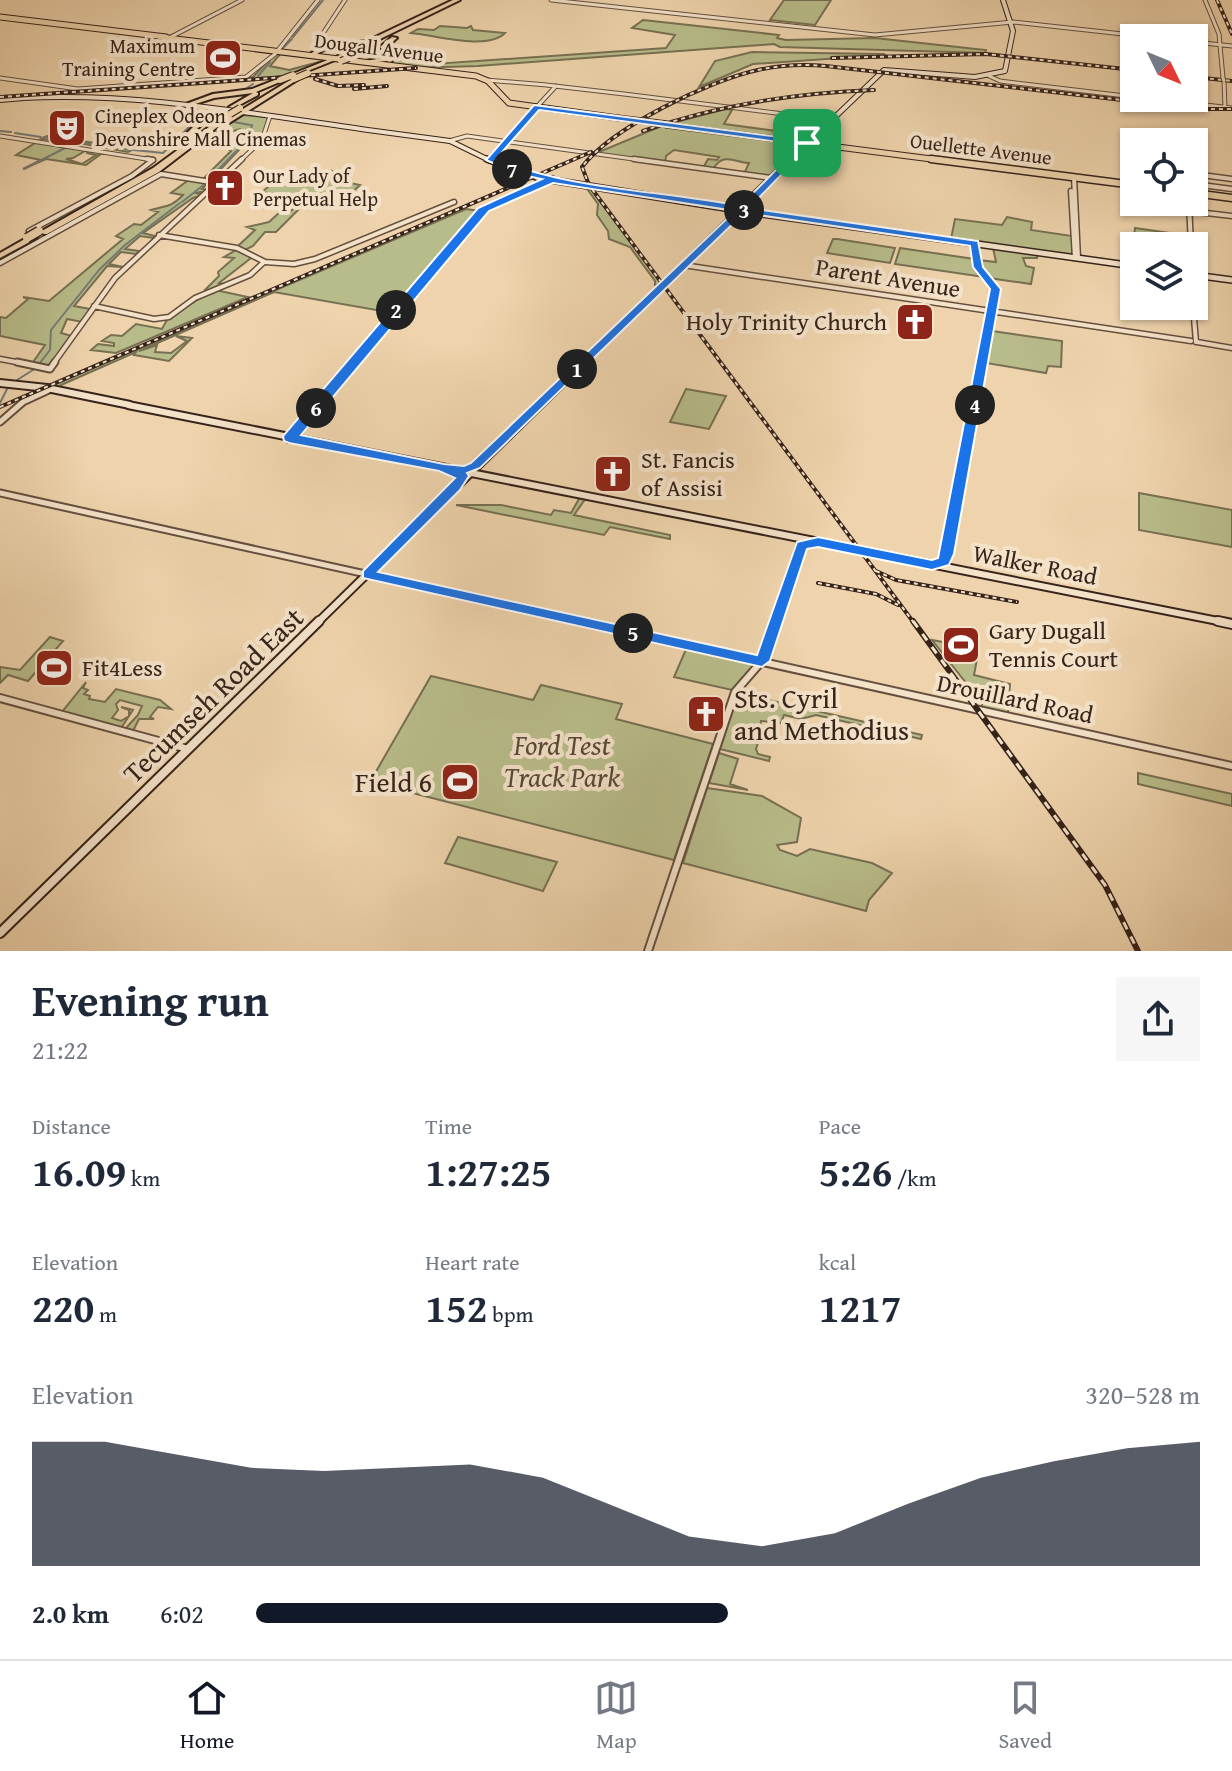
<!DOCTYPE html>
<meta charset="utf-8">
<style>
body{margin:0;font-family:"Gentium Book Plus",serif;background:#f6f6f7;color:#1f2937;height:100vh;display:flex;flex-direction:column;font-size:30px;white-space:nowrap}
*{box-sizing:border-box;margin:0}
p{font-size:26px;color:#747a83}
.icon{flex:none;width:44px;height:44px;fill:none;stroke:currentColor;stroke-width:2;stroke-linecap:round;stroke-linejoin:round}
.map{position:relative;height:951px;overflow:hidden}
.panel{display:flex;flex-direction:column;background:#fff;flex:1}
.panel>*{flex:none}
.needle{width:52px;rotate:133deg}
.controls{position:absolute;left:1120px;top:24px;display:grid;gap:16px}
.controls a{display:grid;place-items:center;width:88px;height:88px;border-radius:0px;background:#fff;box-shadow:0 2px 6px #0004;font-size:40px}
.pin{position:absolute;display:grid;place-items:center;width:68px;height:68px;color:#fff;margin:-34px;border-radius:16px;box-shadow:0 4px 12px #0006}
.km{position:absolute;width:40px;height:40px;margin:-20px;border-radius:50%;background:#222;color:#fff;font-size:22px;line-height:40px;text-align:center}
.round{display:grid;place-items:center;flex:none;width:84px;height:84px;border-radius:0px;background:#f6f6f7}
.summary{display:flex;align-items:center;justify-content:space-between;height:136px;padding:0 32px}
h1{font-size:44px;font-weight:700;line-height:60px}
.stats{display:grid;grid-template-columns:repeat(3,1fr);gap:12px;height:136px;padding:8px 32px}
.stats div{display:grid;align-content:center}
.stats b{font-size:40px;font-weight:700}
.stats small{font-size:22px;font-weight:400}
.stats p{font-size:22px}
.chart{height:224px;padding:16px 32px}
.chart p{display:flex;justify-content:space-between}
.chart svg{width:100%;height:144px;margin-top:8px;fill:#111827;opacity:.7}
ul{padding:0 32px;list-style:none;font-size:26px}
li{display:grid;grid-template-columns:128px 96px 1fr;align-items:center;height:60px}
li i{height:20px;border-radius:10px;background:#111827}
.tab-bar{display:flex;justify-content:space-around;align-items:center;height:112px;border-top:2px solid #e0e1e3;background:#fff;font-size:22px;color:#747a83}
.tab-bar a{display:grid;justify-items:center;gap:4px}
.tab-bar .selected{color:#111827}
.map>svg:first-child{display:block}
.green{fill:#b8bc8a;stroke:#777052;stroke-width:2}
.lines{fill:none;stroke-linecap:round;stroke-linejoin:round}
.stream{stroke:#757b78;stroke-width:2}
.tertiary-far3-casing{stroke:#644f3e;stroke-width:5}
.tertiary-far2-casing{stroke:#644f3e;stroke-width:7}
.tertiary-far1-casing{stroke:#644f3e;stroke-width:9}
.tertiary-casing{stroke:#644f3e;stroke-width:10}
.secondary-far3-casing{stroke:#36231a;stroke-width:6}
.secondary-far2-casing{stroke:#36231a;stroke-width:8}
.secondary-far1-casing{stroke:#36231a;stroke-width:10}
.secondary-casing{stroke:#36231a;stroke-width:12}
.primary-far1-casing{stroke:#36231a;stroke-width:7}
.primary-casing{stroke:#36231a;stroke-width:9}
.motorway-casing{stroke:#36231a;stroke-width:4}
.tertiary-far3{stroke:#f4e2c9;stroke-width:3}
.tertiary-far2{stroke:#f4e2c9;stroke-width:4}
.tertiary-far1{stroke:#f4e2c9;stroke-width:5}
.tertiary{stroke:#f4e2c9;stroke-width:6}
.secondary-far3{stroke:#f4e2c9;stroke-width:4}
.secondary-far2{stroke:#f4e2c9;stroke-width:5}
.secondary-far1{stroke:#f4e2c9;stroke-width:6}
.secondary{stroke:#f4e2c9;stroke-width:8}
.primary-far1{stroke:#eed3ac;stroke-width:5}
.primary{stroke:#eed3ac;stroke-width:6}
.motorway{fill:#eed3ac;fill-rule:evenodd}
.rail-far1-casing{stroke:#36231a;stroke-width:4}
.rail-casing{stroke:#36231a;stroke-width:6}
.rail-far1{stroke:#f4e2c9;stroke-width:2;stroke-dasharray:4;stroke-linecap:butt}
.rail{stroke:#f4e2c9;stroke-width:3;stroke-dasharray:8;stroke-linecap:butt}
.tertiary-bridge-casing{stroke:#644f3e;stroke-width:5;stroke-linecap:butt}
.primary-bridge-casing{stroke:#36231a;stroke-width:7;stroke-linecap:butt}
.motorway-bridge-far1-casing{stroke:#36231a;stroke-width:8;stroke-linecap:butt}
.motorway-bridge-casing{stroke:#36231a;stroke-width:11;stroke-linecap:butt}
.tertiary-bridge{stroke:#f4e2c9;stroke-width:3}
.primary-bridge{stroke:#eed3ac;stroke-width:5}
.motorway-bridge-far1{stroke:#eed3ac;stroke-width:6}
.motorway-bridge{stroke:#eed3ac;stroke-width:8}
.route{fill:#1a73e8;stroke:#fff;stroke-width:2;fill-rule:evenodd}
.labels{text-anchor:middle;stroke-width:8;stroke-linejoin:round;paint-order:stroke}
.far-poi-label{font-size:20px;fill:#36231a;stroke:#f4e2c9;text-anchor:start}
.far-street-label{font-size:20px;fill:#36231a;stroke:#f4e2c9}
.street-label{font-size:24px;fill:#36231a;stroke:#f4e2c9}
.poi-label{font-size:24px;fill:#36231a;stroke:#f4e2c9;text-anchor:start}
.near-street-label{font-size:28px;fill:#36231a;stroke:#f4e2c9}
.near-poi-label{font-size:28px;fill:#36231a;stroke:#f4e2c9;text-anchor:start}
.near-park-label{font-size:28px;font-style:italic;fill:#564936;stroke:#f4e2c9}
</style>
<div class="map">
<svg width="1232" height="951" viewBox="0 0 1232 951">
<rect width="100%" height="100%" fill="#eed3ac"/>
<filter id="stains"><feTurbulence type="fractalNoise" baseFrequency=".0025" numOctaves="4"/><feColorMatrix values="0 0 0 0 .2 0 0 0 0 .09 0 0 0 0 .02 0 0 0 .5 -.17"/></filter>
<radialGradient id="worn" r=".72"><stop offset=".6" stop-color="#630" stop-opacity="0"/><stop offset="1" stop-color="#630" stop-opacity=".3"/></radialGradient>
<path class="green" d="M784 0H831L815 25 770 20Z
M643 20 779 35 777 38 786 40 875 38 986 50 985 53 780 47 774 44 478 66 411 68 407 65 390 64 394 56 385 48 437 55 434 64 666 48 675 35 632 28Z
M440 26 467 28 471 26 473 30 505 33C487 51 435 35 411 33L418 29 434 30Z
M752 52 884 54 885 55 753 64 699 87 715 61Z
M281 53 270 66 289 70 330 59 287 76 94 90 253 77 274 54Z
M726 109 732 110 724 124 791 133 787 139 804 144 770 177 744 174 749 163C736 163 724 151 713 169L703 168 708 159 717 160 719 157 674 150 666 156 665 164 594 154 664 125Z
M241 115 268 117 263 138 252 136 202 189 208 190 196 193 203 195 193 198 143 233 155 236 153 238 140 236 125 249 139 251 136 254 121 252 109 264 123 267 107 266 74 306 90 309 82 322 67 319 61 333 72 336 50 367 31 365 45 345 0 336V317L6 318 28 299 23 297 49 301 123 239 116 236 134 224 141 225 158 212 151 210C167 205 170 208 183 195L171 193 190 179 202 180 231 151 227 148 235 142 225 140 246 134 240 129 227 133 228 135 215 133Z
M47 136 129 148 134 149 128 152 79 143 75 147 85 151 73 158 66 159 82 164 96 155 87 153 88 151 114 154H101L86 165 46 159 23 169 41 160 16 155 35 143 69 146 73 143 41 139Z
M325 170 349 173 340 181 360 185 346 198 354 201 344 199 340 204 309 199 276 232H265L253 246 245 250 237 247 255 230 247 227 269 222 281 211 290 212 303 199 262 192 284 173 316 178Z
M585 186H589L661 283 659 285H655V281L630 247 609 239 608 231 597 215 598 204Z
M466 209 480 211 393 313 274 292 139 351 157 345 155 352 171 353 187 341 176 336 192 338 169 361 134 355 136 352 61 385V388L51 386Z
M1007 217 1032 222 1031 230 1072 236V256L951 239 955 219 1002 225Z
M1135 228 1191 236V246L1133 244Z
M833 239H837L895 248 890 263 827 253Z
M900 248 974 259 984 277 895 264Z
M993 248 1038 254 1037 258H1023L1026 266 1034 268 1031 284 989 278 978 260 996 262Z
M238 249 251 258 219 283 224 284 215 290 248 297 116 353 91 350 98 344 114 346V343L102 341 111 335 122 336 136 324 162 329 168 318 210 292 205 290 219 276 218 272 234 258 224 257Z
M992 331 1062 341 1061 367 1048 366 1046 373 986 363Z
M686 389 726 396 709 429 670 422Z
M1139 493 1232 510V547L1139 530Z
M580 497 586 498 574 515 670 535V539L610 527 604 535 456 505H501L551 515 554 510 571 513Z
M945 633 976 639 978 654 974 675 1010 684 1008 714 982 708V703L932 640 943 642Z
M50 637 63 641 28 681 8 675 0 683V667L20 670Z
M687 647 757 663 732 690 674 677Z
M431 676 533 700 541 685 622 704 616 719 713 744 674 860 370 782Z
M86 682 83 688 88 690 84 694 90 696 89 699 105 702 116 689 160 700 171 709 158 707 150 717 154 719H139L133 731 126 728 138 715 142 706 120 700 116 704 118 710 112 718 121 721 129 716V710L121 707 133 710 121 728 62 712Z
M738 693 922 735 921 739 816 715 801 719 784 715 781 723 761 721 760 727 763 728 756 749 758 754 770 757 769 761 720 749Z
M719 753 738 759 730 784 748 790 709 783Z
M1138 773 1232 794V806L1138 784Z
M707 788 762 796 801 818 797 842 777 845 780 850 797 856 810 849 872 863 892 873 869 900 866 911 683 863Z
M458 837 557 862 543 891 445 863Z"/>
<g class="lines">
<path class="stream" d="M293 37 323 0
M282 49 292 39
M258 76 270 62
M244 90 253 84
M234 122 250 125
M0 131 11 132
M15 133 41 137
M44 137 132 150
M134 150 163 153 203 113
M24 169 65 148
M209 179 249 138 252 125
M182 202 206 183
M39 364 50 350 51 330 99 270 125 245 180 203
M14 382 36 368
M0 403 8 387"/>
<defs>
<path id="tertiary-far3" d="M551 0 875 35 1013 22 1159 38
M1205 0 1219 34 1223 78
M169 38 242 0
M318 41 345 0
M1194 42 1232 46
M989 76 1000 81 1134 97
M0 78 78 89 246 77 275 54 318 0
M486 80 547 85
M1224 81 1225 108
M546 85 624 94
M624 94 831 120
M1145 98 1232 108
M0 136 153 160
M449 141 467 136 648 161
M488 160 556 86
M240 161 262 140 270 116"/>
<path id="tertiary-far2" d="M147 159 153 160
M634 159 771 178
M1194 174 1232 179
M1074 177 1078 258
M1194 184 1232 189
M1071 191 1075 258
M1189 202 1191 246
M1189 211 1232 216
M29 231 132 176 153 160
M159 235 237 248 265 262 294 264 315 259 454 202
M974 244 978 267 996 289 982 364
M0 263 161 174 217 183
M683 265 1191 341
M94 306 154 319 169 317 195 298 250 275 264 262
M1193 306 1196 342
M1197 342 1232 348
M0 359 27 364
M53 364 115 278 242 159"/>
<path id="tertiary-far1" d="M17 362 50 369 55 362
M0 422 23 402 51 389
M0 493 587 623
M945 567 983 362
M774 623 802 539"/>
<path id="tertiary" d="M578 621 1232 766
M0 698 188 749
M648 951 735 692 762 661 775 621"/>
<path id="secondary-far3" d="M23 98C139 92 253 114 368 130
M0 100 24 98
M368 130 450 141 491 161
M789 161 884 70 975 77 1005 71 1013 31 1003 0"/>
<path id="secondary-far2" d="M487 159 539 178 756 213 1134 266
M753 196 791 159
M1194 275 1232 280
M353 364 485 209 552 179
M582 364 755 195"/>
<path id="secondary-far1" d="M0 383 47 388 130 405
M128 405 1228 623
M289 439 354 362
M317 623 584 362"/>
<path id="secondary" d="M1218 621 1232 624
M0 933 319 621"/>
<path id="primary-far1" d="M0 17 166 37
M160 37 476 76 488 81 509 103 618 118
M666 125 947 161"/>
<path id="primary" d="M931 159 1134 185
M1194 193 1232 198"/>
<path id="motorway" d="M453 0H460L341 58 336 57 361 44 327 48 312 57 307 56 325 44 367 41Z
M392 37 397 38 387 47 395 55 391 62 386 61 366 63V61L388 57 389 55 380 47Z
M330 59 335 60 295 76 290 75Z
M295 77 298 79 297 80 229 123 224 122 159 172 47 234H44L40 232 153 168 228 113 233 114 230 117Z
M280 78 283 80 282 81 256 92 258 93V95L234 108 229 107 253 93 214 98 189 106 186 104 213 94 252 89Z
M196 106C202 105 209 110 210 116L179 147H175V145L204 116 203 113 196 108Z
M30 236H36L37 238 0 258V253Z"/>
</defs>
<use href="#tertiary-far3" class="tertiary-far3-casing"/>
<use href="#tertiary-far2" class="tertiary-far2-casing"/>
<use href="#tertiary-far1" class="tertiary-far1-casing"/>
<use href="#tertiary" class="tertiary-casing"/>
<use href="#secondary-far3" class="secondary-far3-casing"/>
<use href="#secondary-far2" class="secondary-far2-casing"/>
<use href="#secondary-far1" class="secondary-far1-casing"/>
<use href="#secondary" class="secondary-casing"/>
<use href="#primary-far1" class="primary-far1-casing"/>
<use href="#primary" class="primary-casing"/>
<use href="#motorway" class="motorway-casing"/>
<use href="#tertiary-far3" class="tertiary-far3"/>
<use href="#tertiary-far2" class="tertiary-far2"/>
<use href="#tertiary-far1" class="tertiary-far1"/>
<use href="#tertiary" class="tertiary"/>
<use href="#secondary-far3" class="secondary-far3"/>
<use href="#secondary-far2" class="secondary-far2"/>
<use href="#secondary-far1" class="secondary-far1"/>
<use href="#secondary" class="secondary"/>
<use href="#primary-far1" class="primary-far1"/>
<use href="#primary" class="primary"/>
<use href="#motorway" class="motorway"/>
<defs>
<path id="rail-far1" d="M1217 0 1232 34
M832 58 986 54 1134 70
M1194 77 1232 81
M315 79 338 86 364 85
M354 89 387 86
M0 97 416 68
M643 131C718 105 794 93 874 90
M0 407 591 152
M876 571 896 580 1017 602
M818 583 876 594 898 605
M914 623 589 185 582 167C611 128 710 80 758 70 781 65 803 64 826 66L1200 109H1232"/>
<path id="rail" d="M913 621 1105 885 1138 951"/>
</defs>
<use href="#rail-far1" class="rail-far1-casing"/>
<use href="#rail" class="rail-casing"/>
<use href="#rail-far1" class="rail-far1"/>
<use href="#rail" class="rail"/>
<defs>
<path id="tertiary-bridge" d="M1223 78 1224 81"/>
<path id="primary-bridge" d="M618 118 668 124"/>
<path id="motorway-bridge-far1" d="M341 61 349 58
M294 79 308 73
M280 80 293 75
M230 114 240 108"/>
<path id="motorway-bridge" d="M27 238 39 231"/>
</defs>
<use href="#tertiary-bridge" class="tertiary-bridge-casing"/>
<use href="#primary-bridge" class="primary-bridge-casing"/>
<use href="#motorway-bridge-far1" class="motorway-bridge-far1-casing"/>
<use href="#motorway-bridge" class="motorway-bridge-casing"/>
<use href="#tertiary-bridge" class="tertiary-bridge"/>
<use href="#primary-bridge" class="primary-bridge"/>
<use href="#motorway-bridge-far1" class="motorway-bridge-far1"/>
<use href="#motorway-bridge" class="motorway-bridge"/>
</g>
<path class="route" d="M534 105 826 143 823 147 809 146 749 208 978 241 983 267 1001 289 954 554 949 565 932 570 818 547 807 549 770 661 762 667 363 578V571L455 478 439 471 289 443 284 441 283 436 478 208 542 179 518 174 486 160ZM539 110 801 145 740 206C659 190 572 190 496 159ZM553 183 735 211 471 463 464 466 444 464 301 435 489 211ZM744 213 970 246 973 267 990 289 938 558 932 560 818 537 797 542 757 655 378 572 460 490 469 476 467 473 480 468Z"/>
<defs>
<symbol id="stadium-square" viewBox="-11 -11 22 22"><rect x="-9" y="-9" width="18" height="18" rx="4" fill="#8f2418" stroke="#f4e2c9"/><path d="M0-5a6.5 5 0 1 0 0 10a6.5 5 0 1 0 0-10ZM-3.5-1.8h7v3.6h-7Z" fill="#fff"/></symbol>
<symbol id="theatre-square" viewBox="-11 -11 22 22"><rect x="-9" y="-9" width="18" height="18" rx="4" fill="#8f2418" stroke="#f4e2c9"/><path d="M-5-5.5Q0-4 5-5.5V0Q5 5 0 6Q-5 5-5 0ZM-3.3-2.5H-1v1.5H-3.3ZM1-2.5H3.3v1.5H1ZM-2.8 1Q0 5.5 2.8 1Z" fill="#fff"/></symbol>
<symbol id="church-square" viewBox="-11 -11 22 22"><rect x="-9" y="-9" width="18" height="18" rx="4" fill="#8f2418" stroke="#f4e2c9"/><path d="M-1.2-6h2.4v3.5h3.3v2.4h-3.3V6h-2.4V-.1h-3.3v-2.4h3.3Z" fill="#fff"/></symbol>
</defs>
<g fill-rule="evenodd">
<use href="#stadium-square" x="201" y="36" width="44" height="44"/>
<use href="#theatre-square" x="45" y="106" width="44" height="44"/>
<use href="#church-square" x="203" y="166" width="44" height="44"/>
<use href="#church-square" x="893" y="300" width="44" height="44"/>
<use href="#church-square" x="591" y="452" width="44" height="44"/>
<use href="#stadium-square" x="939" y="623" width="44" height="44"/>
<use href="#stadium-square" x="32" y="646" width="44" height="44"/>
<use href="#church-square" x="684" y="692" width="44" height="44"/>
<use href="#stadium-square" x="438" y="760" width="44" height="44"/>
</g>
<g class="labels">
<g class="far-poi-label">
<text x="195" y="53" text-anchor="end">Maximum<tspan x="195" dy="23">Training Centre</tspan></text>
<text x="95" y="123">Cineplex Odeon<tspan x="95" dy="23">Devonshire Mall Cinemas</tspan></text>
<text x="253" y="183">Our Lady of<tspan x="253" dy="23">Perpetual Help</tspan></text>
</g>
<g class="far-street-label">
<text transform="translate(379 48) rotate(7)" y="7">Dougall Avenue</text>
<text transform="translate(981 149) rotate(7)" y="7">Ouellette Avenue</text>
</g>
<g class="street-label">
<text transform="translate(888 278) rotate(9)" y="8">Parent Avenue</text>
<text transform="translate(1035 565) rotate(11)" y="8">Walker Road</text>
<text transform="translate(1015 699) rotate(12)" y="8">Drouillard Road</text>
</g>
<g class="poi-label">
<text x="887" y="330" text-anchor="end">Holy Trinity Church</text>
<text x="641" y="468">St. Fancis<tspan x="641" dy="28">of Assisi</tspan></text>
<text x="989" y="639">Gary Dugall<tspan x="989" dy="28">Tennis Court</tspan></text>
<text x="82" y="676">Fit4Less</text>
</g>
<g class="near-street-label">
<text transform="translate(213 695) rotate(-44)" y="10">Tecumseh Road East</text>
</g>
<g class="near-poi-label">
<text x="734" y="708">Sts. Cyril<tspan x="734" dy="32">and Methodius</tspan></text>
<text x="432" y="792" text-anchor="end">Field 6</text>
</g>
<g class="near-park-label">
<text x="562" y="755">Ford Test<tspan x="562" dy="32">Track Park</tspan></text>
</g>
</g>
<rect width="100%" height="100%" filter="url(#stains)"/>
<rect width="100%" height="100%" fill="url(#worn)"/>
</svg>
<div class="controls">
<a><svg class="needle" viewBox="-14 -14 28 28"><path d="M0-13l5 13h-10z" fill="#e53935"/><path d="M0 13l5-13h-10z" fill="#747a83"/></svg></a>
<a><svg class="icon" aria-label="locate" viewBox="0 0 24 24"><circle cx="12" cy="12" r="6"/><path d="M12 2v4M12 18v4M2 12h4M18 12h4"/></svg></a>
<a><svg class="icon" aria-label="layers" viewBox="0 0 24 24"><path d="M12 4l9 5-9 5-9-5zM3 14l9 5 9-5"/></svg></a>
</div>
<div class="pin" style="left:807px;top:143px;background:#1e9e55"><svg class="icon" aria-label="arrive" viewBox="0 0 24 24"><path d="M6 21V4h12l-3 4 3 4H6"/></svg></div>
<b class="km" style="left:577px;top:369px">1</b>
<b class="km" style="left:396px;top:310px">2</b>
<b class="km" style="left:744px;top:210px">3</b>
<b class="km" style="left:975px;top:405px">4</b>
<b class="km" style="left:633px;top:633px">5</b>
<b class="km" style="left:316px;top:408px">6</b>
<b class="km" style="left:512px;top:169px">7</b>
</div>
<section class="panel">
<div class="summary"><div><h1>Evening run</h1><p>21:22</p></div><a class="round"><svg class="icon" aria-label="share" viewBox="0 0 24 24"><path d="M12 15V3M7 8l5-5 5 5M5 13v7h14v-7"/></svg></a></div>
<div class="stats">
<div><p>Distance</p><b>16.09<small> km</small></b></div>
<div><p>Time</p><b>1:27:25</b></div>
<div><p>Pace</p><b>5:26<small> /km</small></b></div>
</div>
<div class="stats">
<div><p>Elevation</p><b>220<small> m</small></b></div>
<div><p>Heart rate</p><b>152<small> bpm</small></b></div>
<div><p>kcal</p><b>1217</b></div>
</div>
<div class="chart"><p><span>Elevation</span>320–528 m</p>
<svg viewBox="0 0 160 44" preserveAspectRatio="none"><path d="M0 44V6L10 6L20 10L30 14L40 15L50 14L60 13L70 17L80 26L90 35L100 38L110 34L120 25L130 17L140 12L150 8L160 6V44z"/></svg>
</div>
<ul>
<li><b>2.0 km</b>6:02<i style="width:50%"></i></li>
</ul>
</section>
<nav class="tab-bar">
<a class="selected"><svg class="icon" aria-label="home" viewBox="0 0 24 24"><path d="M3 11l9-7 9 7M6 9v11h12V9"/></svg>Home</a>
<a><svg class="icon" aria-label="map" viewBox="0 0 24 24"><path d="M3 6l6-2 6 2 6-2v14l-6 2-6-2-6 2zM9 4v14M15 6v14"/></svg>Map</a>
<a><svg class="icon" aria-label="saved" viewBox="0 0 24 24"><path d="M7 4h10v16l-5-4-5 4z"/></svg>Saved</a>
</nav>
